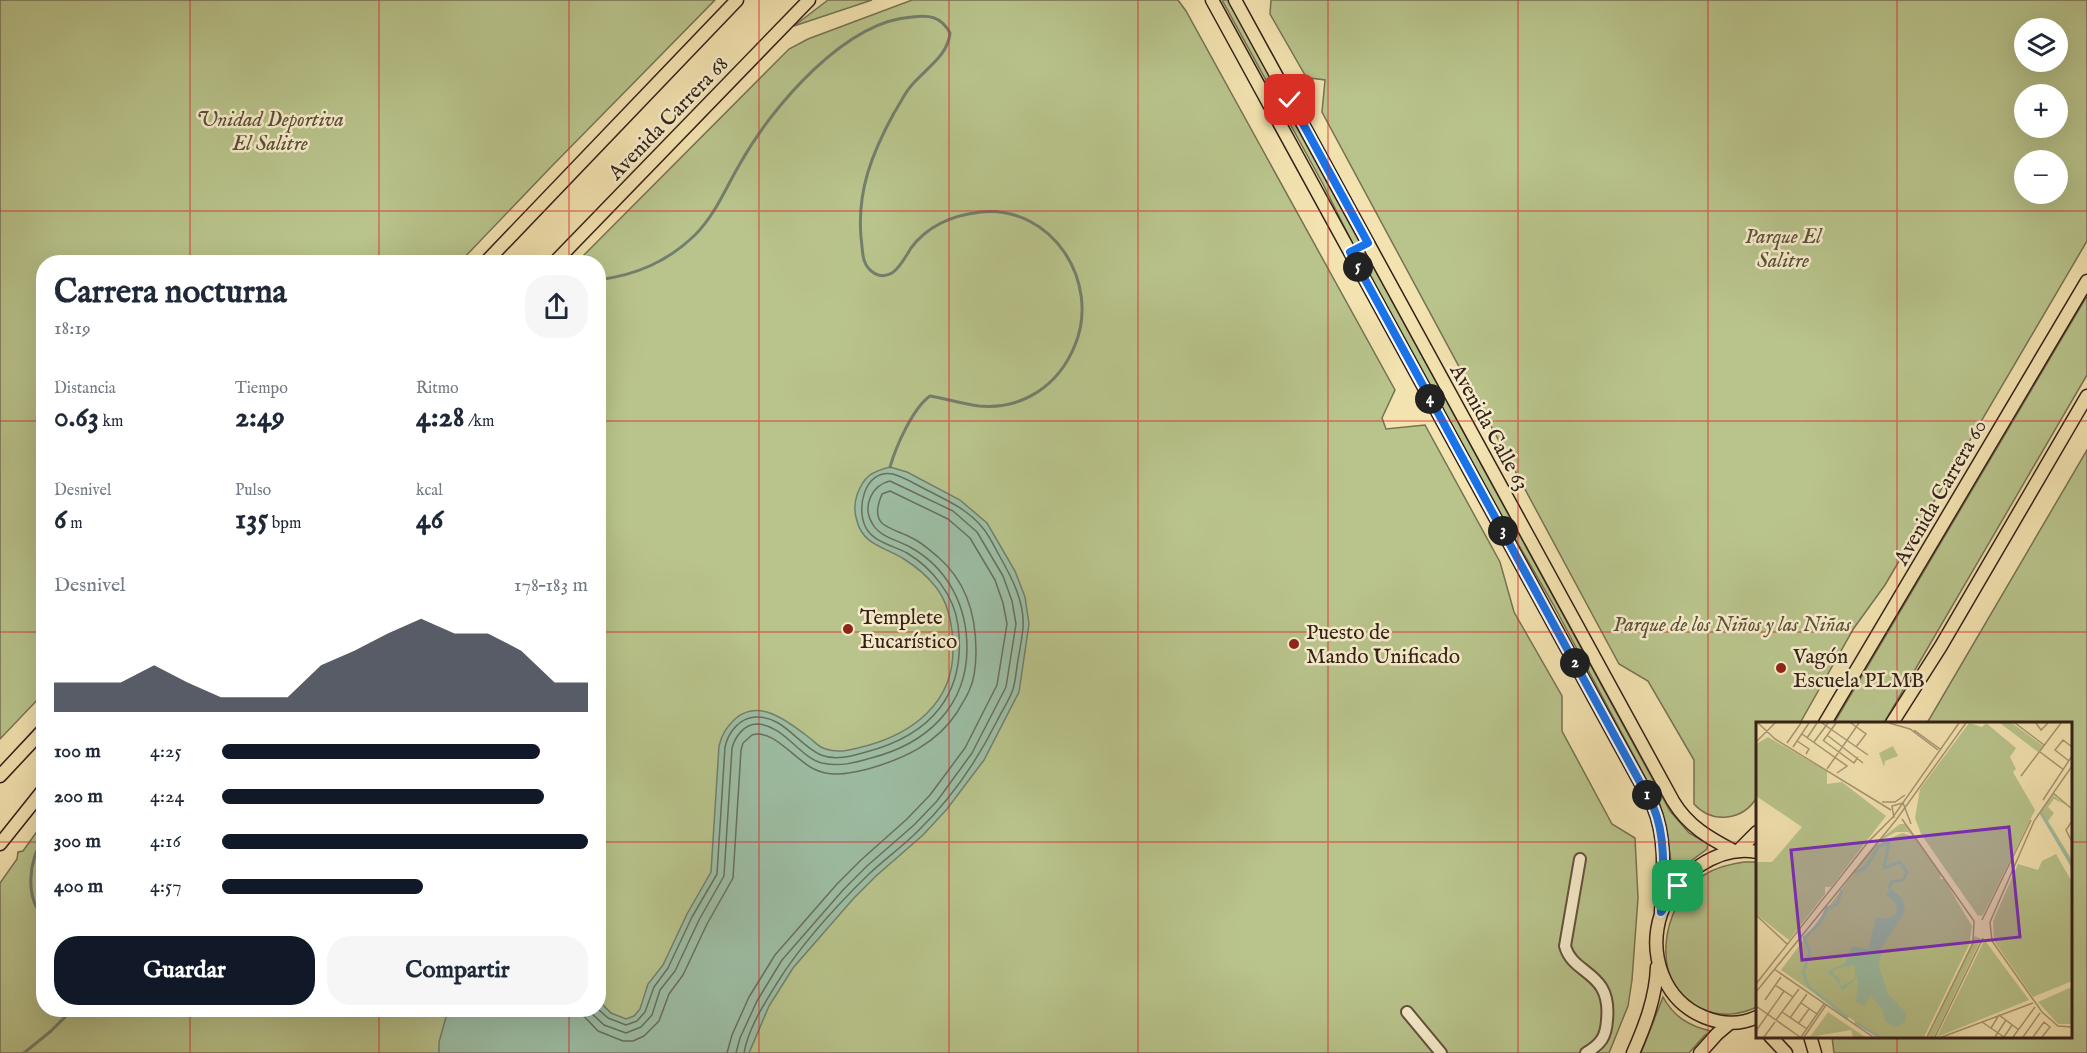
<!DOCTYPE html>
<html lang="es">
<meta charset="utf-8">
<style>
body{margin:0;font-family:"IM FELL English",serif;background:#f6f6f7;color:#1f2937;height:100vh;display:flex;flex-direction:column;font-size:22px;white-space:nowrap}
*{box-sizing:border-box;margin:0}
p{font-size:20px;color:#747a83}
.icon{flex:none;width:33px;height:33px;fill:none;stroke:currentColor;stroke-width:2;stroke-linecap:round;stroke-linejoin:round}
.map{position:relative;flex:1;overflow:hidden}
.sheet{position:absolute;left:36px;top:255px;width:570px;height:762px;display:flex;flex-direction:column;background:#fff;border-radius:24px;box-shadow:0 6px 24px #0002}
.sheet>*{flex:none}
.controls{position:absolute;left:2014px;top:18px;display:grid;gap:12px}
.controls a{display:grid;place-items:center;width:54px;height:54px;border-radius:50%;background:#fff;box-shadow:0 6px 24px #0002;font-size:30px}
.pin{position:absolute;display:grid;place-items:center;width:51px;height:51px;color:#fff;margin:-26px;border-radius:12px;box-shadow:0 3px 9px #0006}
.km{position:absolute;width:30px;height:30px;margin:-15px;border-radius:50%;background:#222;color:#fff;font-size:16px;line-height:30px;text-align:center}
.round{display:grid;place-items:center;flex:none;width:63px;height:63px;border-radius:24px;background:#f6f6f7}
.headline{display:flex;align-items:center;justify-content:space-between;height:102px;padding:0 18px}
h1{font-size:33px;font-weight:700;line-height:45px}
.metrics{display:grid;grid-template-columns:repeat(3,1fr);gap:9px;height:102px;padding:6px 18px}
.metrics div{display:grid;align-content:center}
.metrics b{font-size:30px;font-weight:700}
.metrics small{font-size:16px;font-weight:400}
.metrics p{font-size:16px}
.chart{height:168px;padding:12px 18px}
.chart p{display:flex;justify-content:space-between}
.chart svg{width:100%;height:108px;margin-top:6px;fill:#111827;opacity:.7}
.cta{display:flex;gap:12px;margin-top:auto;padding:12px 18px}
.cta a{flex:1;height:69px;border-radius:24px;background:#111827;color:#fff;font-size:24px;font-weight:700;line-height:69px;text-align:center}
.cta a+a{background:#f6f6f7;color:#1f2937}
ul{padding:0 18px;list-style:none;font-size:20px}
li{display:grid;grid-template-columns:96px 72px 1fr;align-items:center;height:45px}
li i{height:15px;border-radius:8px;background:#111827}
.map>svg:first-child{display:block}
.green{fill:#b9c48c;stroke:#767252;stroke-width:1.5;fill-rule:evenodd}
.water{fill:#9dbfa6;stroke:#737f6d;stroke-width:1.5}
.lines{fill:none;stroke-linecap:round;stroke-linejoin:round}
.shore{stroke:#68705f;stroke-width:1.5}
.stream{stroke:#737f6d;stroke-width:3}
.minor-casing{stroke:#64513e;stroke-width:14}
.major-casing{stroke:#342018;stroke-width:15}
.minor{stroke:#f7edcc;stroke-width:10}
.major{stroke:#f3e3b0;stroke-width:12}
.route-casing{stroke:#fff;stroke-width:12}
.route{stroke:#1a73e8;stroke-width:8}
.grid{fill:none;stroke:#d62828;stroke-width:1.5;stroke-opacity:0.55}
.poi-dot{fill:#8f2418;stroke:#f7edcc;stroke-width:2}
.labels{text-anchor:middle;stroke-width:5;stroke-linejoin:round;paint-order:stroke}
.street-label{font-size:21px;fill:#342018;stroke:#f7edcc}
.park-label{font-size:21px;font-style:italic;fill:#5c513b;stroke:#f7edcc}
.poi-label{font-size:21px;fill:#342018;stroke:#f7edcc;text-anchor:start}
.inset-river{fill:none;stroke:#9dbfa6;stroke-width:3}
.inset-road{fill:none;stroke:#a79573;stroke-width:1.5}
.view{fill:#7b2cbf;fill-opacity:0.15;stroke:#7b2cbf;stroke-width:3}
.inset-edge{fill:none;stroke:#342018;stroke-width:3}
</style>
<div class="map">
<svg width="2087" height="1053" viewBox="0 0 2087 1053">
<rect width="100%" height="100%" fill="#f3e3b0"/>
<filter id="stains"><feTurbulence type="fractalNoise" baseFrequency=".00333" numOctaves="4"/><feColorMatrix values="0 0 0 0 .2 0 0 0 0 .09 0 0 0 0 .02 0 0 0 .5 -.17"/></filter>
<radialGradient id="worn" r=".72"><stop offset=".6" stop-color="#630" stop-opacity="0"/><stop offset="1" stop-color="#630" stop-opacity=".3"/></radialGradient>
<path class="green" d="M0 0H715L550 168 460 262H44L43 694 0 739Z
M828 0H872L794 26Z
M912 0H1178L1186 11 1395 390 1382 418 1386 429 1425 425 1500 562 1514 612 1562 696V731L1612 824 1635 838 1638 898 1632 980 1628 1006 1609 1053H0V883L17 859 18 852 23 851 43 823 44 1010H598V262H577L789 49 808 39Z
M1222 0H1228L1238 18 1670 811 1689 833 1708 844 1707 849 1680 869 1675 870 1672 868 1666 829 1660 805 1553 604 1469 459 1374 287 1323 184Z
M1271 0H2087V241L1885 585 1854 628 1800 723H1757V797C1743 821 1712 824 1694 804V760L1648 681 1619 664 1322 112 1325 80 1310 78 1305 75 1270 14ZM2025 28H2058V62H2025ZM2025 94H2058V128H2025ZM2058 160V194H2025V160Z
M2087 296V375L1884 723H1834Z
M2087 450V1053H1834L1832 1037 2070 1036V723H1927Z
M1744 862H1757V1007C1739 1015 1723 1017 1703 1010 1647 988 1660 903 1704 875 1716 867 1730 864 1744 862Z
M1663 997C1674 1017 1689 1026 1711 1031L1704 1036 1689 1053H1641Z"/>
<path class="water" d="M890 467 907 472 960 500 987 523 1015 571 1025 597 1029 624 1019 692 984 760 947 809 923 835 876 876 853 899 793 968 769 1006 749 1053H439V1042L448 1010H598L599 1001 611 1013 626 1019 634 1016 640 1009 648 984 663 965 687 914 711 872 719 746C722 734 726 728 735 719 760 697 790 723 811 739 816 743 820 748 826 749 839 754 853 749 866 746 913 733 953 703 953 650 953 628 950 604 935 586 927 576 915 566 904 559 885 547 863 545 857 521 854 512 854 504 857 495 864 476 871 472 890 467Z"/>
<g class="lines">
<path class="shore" d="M598 1009 608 1018 626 1025 637 1021 645 1012 654 987 668 968 692 917 717 874 725 747C728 733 739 718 755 717 783 715 798 745 821 755 836 761 852 756 866 752 931 735 967 694 958 625 954 595 932 568 907 553 894 546 877 543 868 531 854 512 864 468 893 474 904 477 913 483 923 488 944 499 966 508 982 527 989 535 994 546 999 555 1011 576 1025 602 1023 628 1022 638 1020 649 1018 660 1016 670 1016 682 1012 692 1008 702 1002 711 997 721 977 761 951 799 918 831 903 846 885 859 869 874 835 907 802 943 777 983 764 1004 748 1029 744 1053
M578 1010 598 1031 623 1041H633L644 1036 659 1021 669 994 683 975 707 924 733 878 741 750 743 743 752 735C773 728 796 761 814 769 831 778 850 773 868 769 903 759 937 744 958 711 961 705 966 698 969 691 975 679 976 664 976 651 976 615 966 581 938 557 930 550 921 542 912 538 903 533 891 530 883 524 874 516 878 504 882 494L890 491 948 519 970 538 995 580 1003 603 1007 624 997 685 965 748 930 795 907 819 861 860 837 884 775 955 749 997 732 1035 727 1053
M588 1010 604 1025 626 1033 641 1027 652 1015 660 990 675 971 699 920 724 876 732 748C735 737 744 724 757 724 784 725 799 757 822 763 840 767 854 763 871 758 926 744 967 707 967 648 967 606 948 568 910 547 898 540 879 537 872 523 862 506 872 485 890 481L953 511 977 532 1003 576 1012 601 1016 624 1006 687 972 753 937 801 914 825 867 866 843 890 782 960 757 1001 740 1038 736 1053"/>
<path class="stream" d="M598 280C636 275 667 262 695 235 716 214 726 187 741 162 772 107 845 21 912 17 929 15 941 16 950 33 948 56 925 69 911 86 904 94 900 104 894 113 872 153 857 191 861 237 862 244 862 253 864 260 868 272 880 280 892 273 900 268 906 256 911 248 928 225 954 215 981 212 1052 205 1101 282 1075 345 1059 385 1023 410 979 406 963 404 947 399 930 396 913 408 896 446 890 467
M44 836C29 861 24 896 44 918
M24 1053 51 1031 72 1010"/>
<defs>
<path id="minor" d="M1580 859 1565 946C1573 976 1612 970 1607 1020 1606 1037 1601 1044 1586 1053
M1407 1012 1441 1053"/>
<path id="major" d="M1212 0 1653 806C1667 839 1663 877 1661 912
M1235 0 1673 801C1688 826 1709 838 1734 851
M486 262 737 0
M555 262 809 0
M1825 723 2087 281
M1892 723 1941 646 2087 396
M0 776 44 729
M0 844 44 789
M1739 850 1757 832
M1757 852C1718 844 1673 877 1661 914 1648 954 1663 1000 1704 1017 1721 1024 1740 1025 1757 1017
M1770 1036 1786 1053
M1810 1036 1815 1053
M1633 1053C1645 1026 1656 997 1657 967
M1700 1053 1717 1034 1730 1023"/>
</defs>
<use href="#minor" class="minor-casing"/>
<use href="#major" class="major-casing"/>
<use href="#minor" class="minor"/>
<use href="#major" class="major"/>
</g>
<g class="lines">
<defs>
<path id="route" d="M1290 100 1368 243 1350 252 1653 806C1667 839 1663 877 1661 912L1678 886"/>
</defs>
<use href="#route" class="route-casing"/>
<use href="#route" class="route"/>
</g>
<path class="grid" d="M190 0V262M379 0V262M569 0V262M759 0V1053M949 0V1053M1138 0V1053M1328 0V1053M1518 0V1053M1708 0V1053M1897 0V723M0 211H2087M0 421H44M598 421H2087M0 632H44M598 632H2087M0 842H44M598 842H1757M2070 842H2087M190 1010V1053M379 1010V1053M569 1010V1053M1897 1036V1053"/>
<g class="poi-dot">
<circle cx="848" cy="629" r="6"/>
<circle cx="1294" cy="644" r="6"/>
<circle cx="1781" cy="668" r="6"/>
</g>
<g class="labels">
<g class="street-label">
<text transform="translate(668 118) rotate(-46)" y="7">Avenida Carrera 68</text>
<text transform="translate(1490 427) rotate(61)" y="7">Avenida Calle 63</text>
<text transform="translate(1940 492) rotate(-60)" y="7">Avenida Carrera 60</text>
</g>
<g class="park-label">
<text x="270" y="126">Unidad Deportiva<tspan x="270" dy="24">El Salitre</tspan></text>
<text x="1783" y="243">Parque El<tspan x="1783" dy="24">Salitre</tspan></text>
<text x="1732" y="631">Parque de los Niños y las Niñas</text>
</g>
<g class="poi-label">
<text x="860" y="624">Templete<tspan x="860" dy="24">Eucarístico</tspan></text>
<text x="1306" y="639">Puesto de<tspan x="1306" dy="24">Mando Unificado</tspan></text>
<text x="1793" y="663">Vagón<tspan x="1793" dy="24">Escuela PLMB</tspan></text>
</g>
</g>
<g transform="translate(1756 722)">
<rect width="316" height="316" fill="#f3e3b0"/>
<path d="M213 1 226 5 230 1 260 26 254 35 260 47 257 50 279 88 227 193 222 194 165 112 159 96 164 67ZM244 1H256L287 24 282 30ZM12 15 71 49V62L86 60 130 94 75 165H69V172L33 218 0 192V140H16L46 105 0 74V22ZM137 24 142 34 129 39 128 45 123 31ZM297 73 310 83 298 77 292 85 298 91 292 99 316 138V147L284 91ZM144 102H149L185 153 184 157H188L216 204 213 223 168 315H121L25 248 118 124 146 111 157 114 152 110H140L118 122ZM300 132 316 160V259L277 275 238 219 237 199 262 142 282 148 286 139ZM219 214 225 217 178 315H172ZM230 220 273 278 181 315 227 221ZM316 265V302H302L282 280ZM72 290 109 315H97L95 308 54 315Z" fill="#b9c48c"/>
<path d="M135 167 147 177 149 189 126 225 123 244 132 272 150 291 149 300 140 305 130 300 126 287 115 274 108 284 100 280 102 255 86 269 81 258 71 250 89 241 96 224 112 227 120 195 131 197 139 193 141 183 130 172ZM99 243V257L85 264 82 254 77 253 79 247Z" fill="#9dbfa6" fill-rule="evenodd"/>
<path class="inset-river" d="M285 91 316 143M99 151 110 145 123 124 133 120 128 146 144 140 151 150 147 158 135 160 133 167M86 168 81 183 71 186 64 201 48 216 54 230 47 251 53 265 92 296M99 300 123 315"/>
<path class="inset-road" d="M2 1 19 17 135 88M66 1 112 33M95 1 110 12 100 25M133 1 154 7 182 28M259 1 288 23M280 1 285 8 292 1M158 8 184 27M46 12 91 44 81 51M71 13 107 41M51 16 61 1M41 19 53 27 50 32M67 19 80 1M68 19 98 41 102 35M0 20 19 1M58 20 72 1M31 21 45 1M37 25 53 1M284 30 308 48M313 39 299 28 307 18 316 25M316 44 278 99 234 200 236 219 286 290 302 304 316 305M71 47 103 1M265 54 305 1M297 71 316 87M287 78 316 34M126 80H139L149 73M138 96 136 84 147 81 155 102M146 97 218 199 217 221 171 315M316 99 310 108 316 120M0 193 31 222M226 198 275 98M18 247 117 315M0 262 112 120 137 95 203 1M19 263 37 275M0 270 140 98 210 1M9 278 25 255M45 281 61 292M0 284 44 315M26 290 51 307M34 296 51 272M20 298 43 267M226 300 248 315 256 303M42 302 53 287M235 306 243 293 263 308M0 309 28 269M8 315 19 300M45 315 68 282M48 315 70 283M179 315 227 216M186 315 277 281M239 315 250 298M257 315 279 285M267 315 284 291M277 315 288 300 294 305 286 315"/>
<path class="view" d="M253 105 264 215 46 238 35 128Z"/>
<rect width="316" height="316" class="inset-edge"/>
</g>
<rect width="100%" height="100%" filter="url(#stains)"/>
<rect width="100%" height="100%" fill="url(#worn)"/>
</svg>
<div class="controls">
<a><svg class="icon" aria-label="layers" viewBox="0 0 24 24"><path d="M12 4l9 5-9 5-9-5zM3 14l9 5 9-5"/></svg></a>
<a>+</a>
<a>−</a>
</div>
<div class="pin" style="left:1678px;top:886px;background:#1e9e55"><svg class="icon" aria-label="arrive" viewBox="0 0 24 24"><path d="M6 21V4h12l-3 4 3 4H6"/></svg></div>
<div class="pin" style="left:1290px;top:100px;background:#d93025"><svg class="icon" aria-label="check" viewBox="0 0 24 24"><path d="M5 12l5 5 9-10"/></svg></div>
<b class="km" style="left:1647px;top:795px">1</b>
<b class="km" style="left:1575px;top:663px">2</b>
<b class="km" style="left:1503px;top:531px">3</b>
<b class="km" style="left:1430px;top:399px">4</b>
<b class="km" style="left:1358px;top:267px">5</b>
<section class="sheet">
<div class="headline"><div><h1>Carrera nocturna</h1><p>18:19</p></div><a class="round"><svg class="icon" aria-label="share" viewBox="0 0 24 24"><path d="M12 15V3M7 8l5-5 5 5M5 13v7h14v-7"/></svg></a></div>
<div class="metrics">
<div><p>Distancia</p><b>0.63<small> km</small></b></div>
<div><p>Tiempo</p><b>2:49</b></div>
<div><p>Ritmo</p><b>4:28<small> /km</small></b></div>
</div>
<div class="metrics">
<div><p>Desnivel</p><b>6<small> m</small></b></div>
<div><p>Pulso</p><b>135<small> bpm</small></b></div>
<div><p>kcal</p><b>46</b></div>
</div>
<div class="chart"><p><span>Desnivel</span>178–183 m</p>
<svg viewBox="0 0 160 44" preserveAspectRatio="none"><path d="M0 44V32L10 32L20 32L30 25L40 32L50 38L60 38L70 38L80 25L90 19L100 12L110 6L120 12L130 12L140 19L150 32L160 32V44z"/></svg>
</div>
<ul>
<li><b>100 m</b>4:25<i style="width:87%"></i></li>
<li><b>200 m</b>4:24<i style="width:88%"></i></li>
<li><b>300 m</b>4:16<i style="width:100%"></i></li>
<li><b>400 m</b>4:57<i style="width:55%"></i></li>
</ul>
<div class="cta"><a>Guardar</a><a>Compartir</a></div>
</section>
</div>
